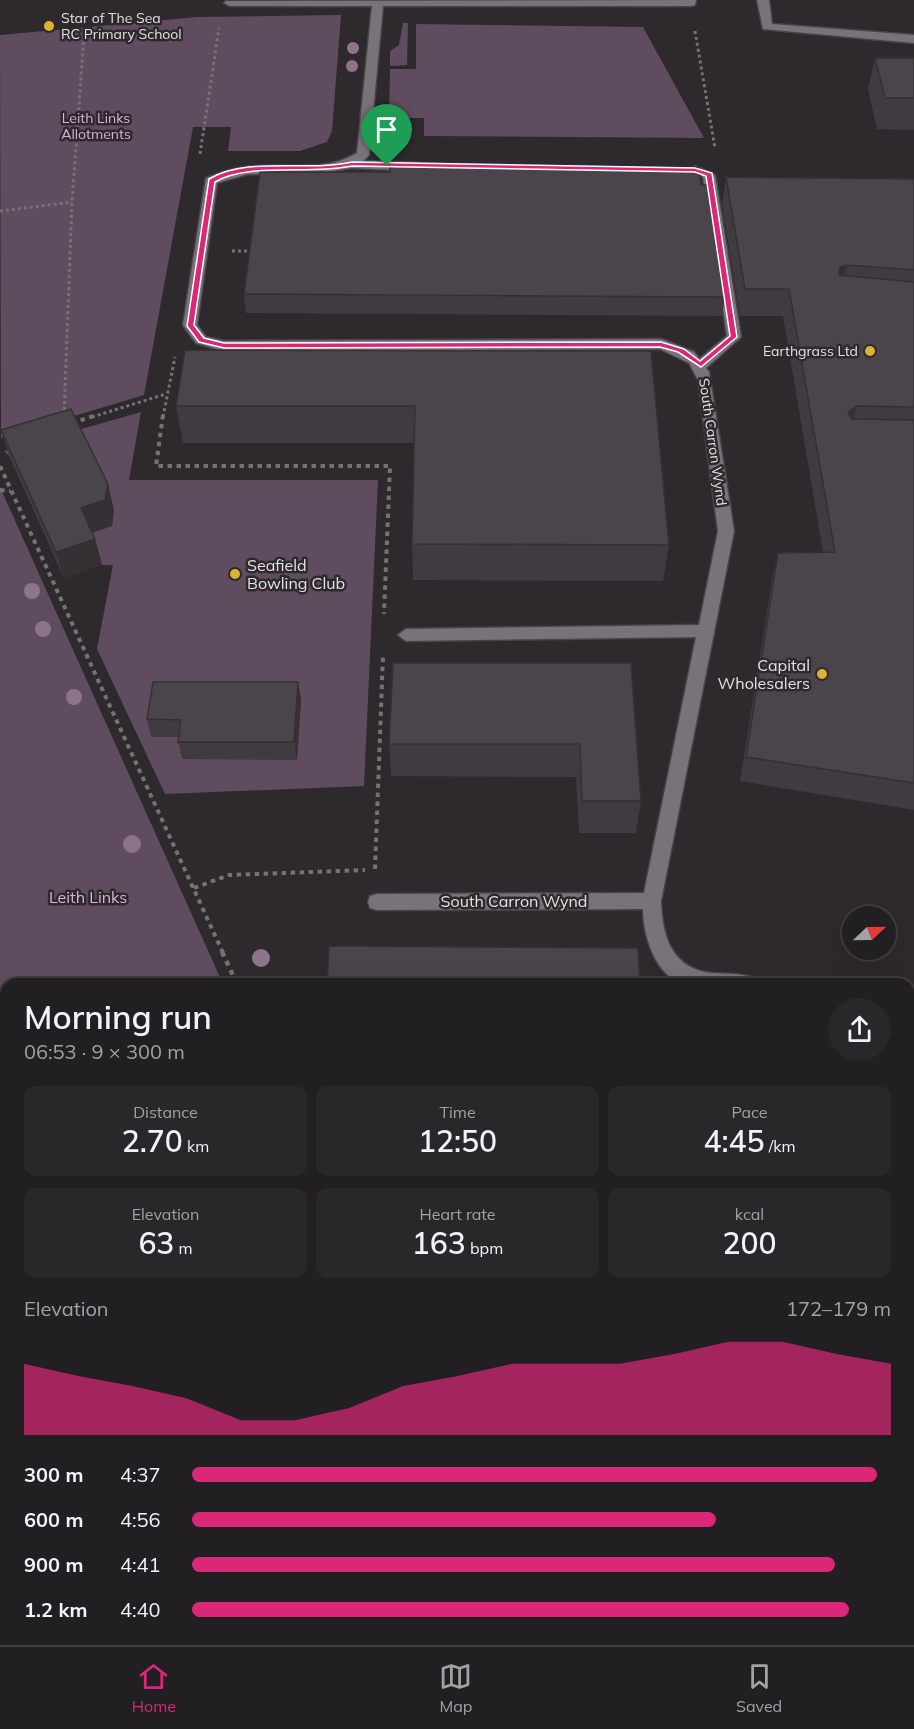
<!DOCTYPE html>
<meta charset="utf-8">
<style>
body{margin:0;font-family:Mulish,sans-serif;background:#2a272a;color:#f1f3f6;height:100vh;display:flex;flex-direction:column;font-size:22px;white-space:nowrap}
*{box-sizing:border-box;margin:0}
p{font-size:20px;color:#a2a2a5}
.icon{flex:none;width:33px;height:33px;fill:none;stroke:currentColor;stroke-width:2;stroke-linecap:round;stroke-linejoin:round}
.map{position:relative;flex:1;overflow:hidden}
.details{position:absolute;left:0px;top:978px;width:915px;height:668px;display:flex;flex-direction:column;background:#221f22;border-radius:18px 18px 0 0;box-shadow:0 6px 24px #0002,0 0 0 2px #3f3d40}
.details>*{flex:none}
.needle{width:39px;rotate:68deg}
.controls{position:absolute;left:842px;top:906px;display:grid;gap:12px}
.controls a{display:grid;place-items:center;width:54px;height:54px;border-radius:50%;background:#221f22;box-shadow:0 6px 24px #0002,0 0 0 2px #3f3d40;font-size:30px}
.pin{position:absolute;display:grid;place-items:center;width:51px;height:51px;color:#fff;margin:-62px -26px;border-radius:50% 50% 50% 0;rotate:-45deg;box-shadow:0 0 6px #0007}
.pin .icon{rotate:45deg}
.round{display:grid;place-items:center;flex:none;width:63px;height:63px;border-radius:32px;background:#2a272a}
.headline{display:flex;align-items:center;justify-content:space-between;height:102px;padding:0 24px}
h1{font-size:33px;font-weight:600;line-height:45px}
.figures{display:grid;grid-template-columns:repeat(3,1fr);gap:9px;height:102px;padding:6px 24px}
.figures div{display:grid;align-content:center;border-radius:12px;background:#2a272a;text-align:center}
.figures b{font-size:30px;font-weight:600}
.figures small{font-size:16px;font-weight:400}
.figures p{font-size:16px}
.chart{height:168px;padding:12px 24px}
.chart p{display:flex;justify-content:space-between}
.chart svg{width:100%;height:108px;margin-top:6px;fill:#db2777;opacity:.7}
ul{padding:0 24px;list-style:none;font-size:20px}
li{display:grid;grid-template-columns:96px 72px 1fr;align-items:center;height:45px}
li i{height:15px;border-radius:8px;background:#db2777}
.tabs{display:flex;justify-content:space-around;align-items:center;height:84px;border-top:2px solid #3f3d40;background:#221f22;font-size:16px;color:#a2a2a5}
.tabs a{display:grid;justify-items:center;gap:3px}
.tabs .on{color:#db2777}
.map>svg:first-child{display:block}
.green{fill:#604c5f}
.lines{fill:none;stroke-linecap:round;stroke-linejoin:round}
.lane-casing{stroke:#474447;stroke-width:3}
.street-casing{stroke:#474447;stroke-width:3}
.path-far2{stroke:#757175;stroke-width:3;stroke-dasharray:3 3;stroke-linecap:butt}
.path-far1{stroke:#757175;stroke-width:4;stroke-dasharray:4.5 4.5;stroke-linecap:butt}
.path{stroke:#757175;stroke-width:4.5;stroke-dasharray:5 5;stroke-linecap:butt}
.lane{fill:#787378;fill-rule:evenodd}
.street{fill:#787378;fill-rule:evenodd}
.tree{fill:#8e738d}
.wall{fill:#403b40}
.shaded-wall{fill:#343034}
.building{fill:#4a454a;stroke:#343034;stroke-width:1.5}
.route{fill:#db2777;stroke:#fff;stroke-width:1.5;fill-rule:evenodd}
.poi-dot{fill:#dcb233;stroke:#2d292d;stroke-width:2}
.labels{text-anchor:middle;stroke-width:5;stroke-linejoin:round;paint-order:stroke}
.far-poi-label{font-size:14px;fill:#e4e1e4;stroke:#2d292d;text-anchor:start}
.far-park-label{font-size:14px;fill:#deb0dc;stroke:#2d292d}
.far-street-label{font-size:14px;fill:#e4e1e4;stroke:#2d292d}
.poi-label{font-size:16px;fill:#e4e1e4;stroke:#2d292d;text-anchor:start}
.park-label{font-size:16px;fill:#deb0dc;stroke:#2d292d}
.street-label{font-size:16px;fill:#e4e1e4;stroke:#2d292d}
</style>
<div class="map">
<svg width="914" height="1645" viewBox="0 0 914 1645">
<rect width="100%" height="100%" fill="#2d292d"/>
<path class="green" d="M341 15 332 131 327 142 300 151H228L231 127H193L144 395 1 438 0 35 197 17Z
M403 23H408L407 65 390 66V51L399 45Z
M416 24 643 27 704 138 424 136V118H389L390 69H416Z
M141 412 129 480H378L364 786 165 794 97 649 113 565H102L88 534 4 451Z
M0 487 223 984H6V1640H767L768 1645H0Z"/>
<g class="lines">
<defs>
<path id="lane" d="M757 0H769L772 24 914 35V43L763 29Z
M695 166 715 175 741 337 706 368 701 370 694 365 696 362 727 336 703 177 689 170Z"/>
<path id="street" d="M696 0 695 5 691 6H383L369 155 363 161 419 163 425 167 419 171 351 168 309 175 248 174 217 183 197 325 206 337 224 341 661 339 694 352 709 372 734 531 661 901C662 937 672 969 712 973 727 974 741 973 755 978L758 984C735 984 710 987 687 984 656 980 643 935 643 909L377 910 370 908 368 902 370 896 377 894 644 893 696 637 406 641 398 635 406 629 699 625 718 531 698 380 689 363 660 349 224 351 196 343 183 325 206 178C220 173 232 168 247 167 286 162 322 174 357 153L372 6H230L224 3 226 1Z
M909 995H914V1013H909Z"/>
</defs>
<use href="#lane" class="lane-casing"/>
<use href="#street" class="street-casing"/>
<path class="path-far2" d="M695 31 715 148
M200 154 219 28
M0 211 72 202
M232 251H255
M64 416 72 202 84 36
M92 417 166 394
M163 417 175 357"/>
<path class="path-far1" d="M163 415 156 466H390L384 614
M72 423 97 415
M0 466 223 953
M0 490 10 491
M375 869 383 655
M194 888 229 875 365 870"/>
<path class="path" d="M222 952 237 984
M441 1640 442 1645
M712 1640 713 1645
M0 1641 2 1645"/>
<use href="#lane" class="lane"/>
<use href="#street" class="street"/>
</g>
<g class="tree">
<circle cx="353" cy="48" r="6"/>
<circle cx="352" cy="66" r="6"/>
<circle cx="32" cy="591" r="8"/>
<circle cx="43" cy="629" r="8"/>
<circle cx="74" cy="697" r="8"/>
<circle cx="132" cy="844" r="9"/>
<circle cx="261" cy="958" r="9"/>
</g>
<path class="wall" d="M875 58H914V130L877 129 868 89Z
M390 172 701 185 725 297 722 316 246 313 244 294Z
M726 177 914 179V810L740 781 772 580 778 553 823 552 783 316H740L722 204Z
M651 351 669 545 663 581 413 580 412 544 414 443H183L176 406Z
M1 430 114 510 112 526 92 533 95 539 102 565 64 578 9 456Z
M631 663 641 801 636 833H579L576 777 391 776 389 744Z
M298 682 301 700 297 760 182 759 178 742V737H151L147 719Z
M909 1045 914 1046V1214H909Z
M772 1640H909L914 1645H772Z"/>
<path class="shaded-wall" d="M847 265 840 293 833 295 840 267Z
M857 406 850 433 848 412Z
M108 484 114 510 112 526 88 534 81 508Z
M95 539 102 565 64 578 56 552Z
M298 682 301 700 297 760 294 742Z"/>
<path class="building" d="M875 58H914V98H885Z
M401 166 699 167 701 185H708L725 297 244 294 260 172H390V167Z
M726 177 914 179V270L847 265 840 267 839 275 914 282V407L857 406 848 412 852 419 914 420V783L746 757 778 553 835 552 789 289H745Z
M185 350 651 351 669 545 412 544 415 406H176Z
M71 409 108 484 105 500 81 508 95 539 56 552 1 430Z
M393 663H631L641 801H582L580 744H389Z
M153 682H298L294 742H178L181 720 147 719Z
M329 946 638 948 640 984H327Z
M909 1045 914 1046V1191L909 1190Z
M909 1524H914V1645H784V1640H909Z"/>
<path class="route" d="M352 162 695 168 712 173 737 337 701 367 678 352 660 347 224 348 199 342 187 326 209 179C248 156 307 172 352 162ZM352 166 695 172 706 176 730 336 700 361 684 349 661 342 224 343 204 338 194 325 215 182C248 162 311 175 352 166Z"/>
<g class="poi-dot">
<circle cx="49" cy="26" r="6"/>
<circle cx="870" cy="351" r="6"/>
<circle cx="235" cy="574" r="6"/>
<circle cx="822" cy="674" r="6"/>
</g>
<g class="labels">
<g class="far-poi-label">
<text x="61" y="23">Star of The Sea<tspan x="61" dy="16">RC Primary School</tspan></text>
<text x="858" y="356" text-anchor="end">Earthgrass Ltd</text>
</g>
<g class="far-park-label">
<text x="96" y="123">Leith Links<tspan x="96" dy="16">Allotments</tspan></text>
</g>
<g class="far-street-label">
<text transform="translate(713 442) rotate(82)" y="5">South Carron Wynd</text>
</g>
<g class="poi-label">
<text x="247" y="571">Seafield<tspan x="247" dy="18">Bowling Club</tspan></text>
<text x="810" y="671" text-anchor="end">Capital<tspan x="810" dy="18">Wholesalers</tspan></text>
</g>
<g class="park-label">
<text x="88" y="903">Leith Links</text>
</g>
<g class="street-label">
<text x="514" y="907">South Carron Wynd</text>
</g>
</g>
</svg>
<div class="controls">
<a><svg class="needle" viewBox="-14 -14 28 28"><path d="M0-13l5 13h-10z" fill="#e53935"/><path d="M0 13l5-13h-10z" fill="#a2a2a5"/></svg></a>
</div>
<div class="pin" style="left:387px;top:166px;background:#1e9e55"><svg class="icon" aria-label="arrive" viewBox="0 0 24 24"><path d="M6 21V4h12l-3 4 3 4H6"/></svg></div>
<section class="details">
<div class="headline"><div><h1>Morning run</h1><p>06:53 · 9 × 300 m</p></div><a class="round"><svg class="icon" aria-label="share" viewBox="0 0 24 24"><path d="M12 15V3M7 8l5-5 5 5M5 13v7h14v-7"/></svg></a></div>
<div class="figures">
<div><p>Distance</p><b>2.70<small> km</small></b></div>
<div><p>Time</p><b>12:50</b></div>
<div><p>Pace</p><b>4:45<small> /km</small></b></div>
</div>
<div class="figures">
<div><p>Elevation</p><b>63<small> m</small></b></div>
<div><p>Heart rate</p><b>163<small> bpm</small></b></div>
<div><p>kcal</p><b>200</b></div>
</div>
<div class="chart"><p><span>Elevation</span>172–179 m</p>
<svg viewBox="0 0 160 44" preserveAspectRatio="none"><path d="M0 44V15L10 20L20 24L30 29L40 38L50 38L60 33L70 24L80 20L90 15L100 15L110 15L120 11L130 6L140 6L150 11L160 15V44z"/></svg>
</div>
<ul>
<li><b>300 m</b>4:37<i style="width:98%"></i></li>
<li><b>600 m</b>4:56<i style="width:75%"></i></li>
<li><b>900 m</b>4:41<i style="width:92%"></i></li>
<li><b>1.2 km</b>4:40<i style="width:94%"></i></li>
</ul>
</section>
</div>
<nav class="tabs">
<a class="on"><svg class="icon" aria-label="home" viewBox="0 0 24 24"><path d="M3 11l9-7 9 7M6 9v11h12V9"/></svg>Home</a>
<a><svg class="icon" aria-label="map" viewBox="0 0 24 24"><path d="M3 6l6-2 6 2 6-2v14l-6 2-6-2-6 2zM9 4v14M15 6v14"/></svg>Map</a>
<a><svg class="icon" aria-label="saved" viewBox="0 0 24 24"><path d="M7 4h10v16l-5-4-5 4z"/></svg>Saved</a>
</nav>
